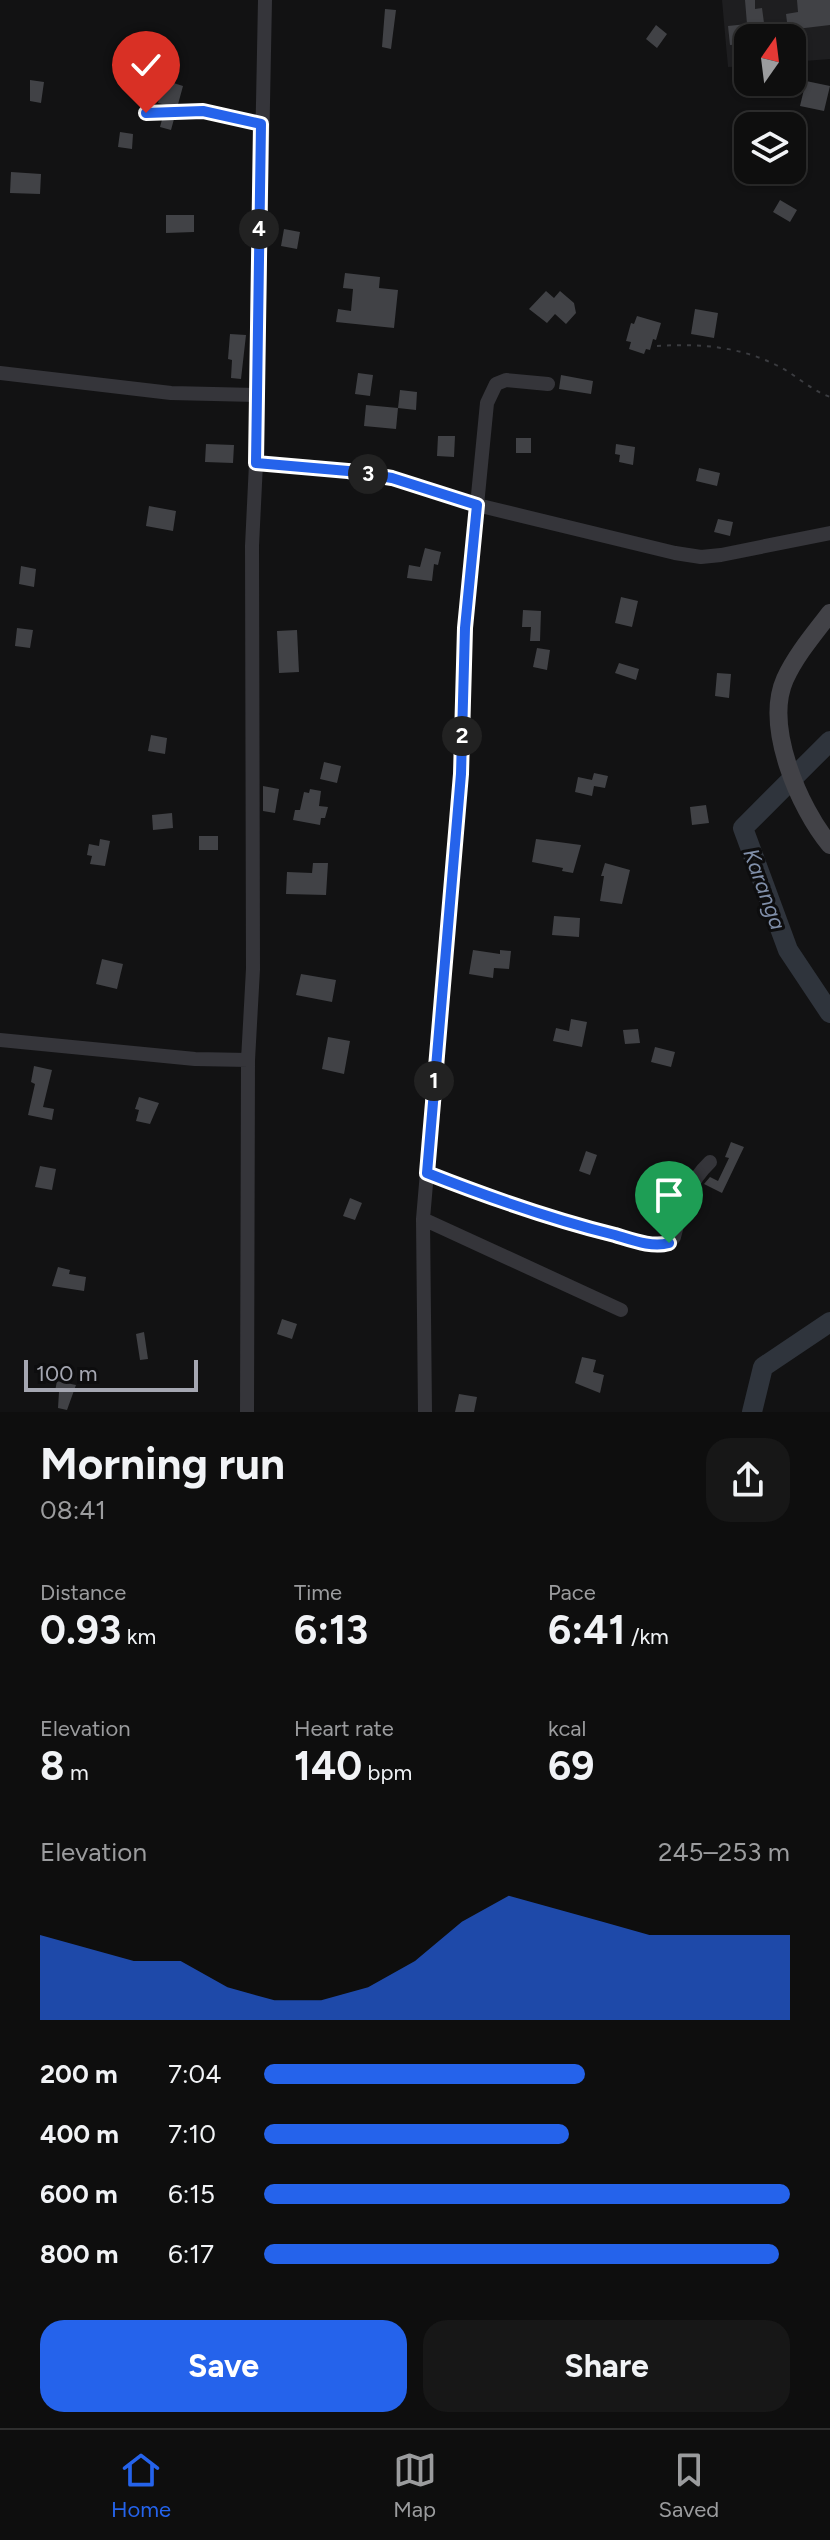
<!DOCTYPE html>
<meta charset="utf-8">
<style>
body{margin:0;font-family:Figtree,sans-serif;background:#171717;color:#f1f3f6;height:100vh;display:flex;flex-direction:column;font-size:30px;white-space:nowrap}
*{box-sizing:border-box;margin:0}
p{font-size:26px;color:#9b9c9e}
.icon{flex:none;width:44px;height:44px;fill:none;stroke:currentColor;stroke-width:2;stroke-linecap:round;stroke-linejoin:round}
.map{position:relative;height:1412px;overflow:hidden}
.side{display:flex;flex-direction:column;background:#0e0e0e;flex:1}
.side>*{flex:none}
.needle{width:52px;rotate:14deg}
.tools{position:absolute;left:734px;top:24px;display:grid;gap:16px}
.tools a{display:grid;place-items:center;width:72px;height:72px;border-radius:16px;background:#0e0e0e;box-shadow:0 2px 6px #0004,0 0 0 2px #2e2e2e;font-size:40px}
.scale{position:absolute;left:24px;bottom:20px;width:174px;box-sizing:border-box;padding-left:8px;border:4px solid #a5a7b2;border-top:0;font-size:22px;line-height:28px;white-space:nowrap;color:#a5a7b2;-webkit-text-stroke:6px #0d0d0e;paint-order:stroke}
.pin{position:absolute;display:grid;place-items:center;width:68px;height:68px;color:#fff;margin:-82px -34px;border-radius:50% 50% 50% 0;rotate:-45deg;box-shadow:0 0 8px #0007}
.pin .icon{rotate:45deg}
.km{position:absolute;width:40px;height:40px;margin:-20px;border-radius:50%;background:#222;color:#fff;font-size:22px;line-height:40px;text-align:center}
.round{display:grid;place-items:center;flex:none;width:84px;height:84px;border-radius:24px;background:#171717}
.headline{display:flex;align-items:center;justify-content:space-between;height:136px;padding:0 40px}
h1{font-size:44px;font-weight:700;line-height:60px}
.figures{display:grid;grid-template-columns:repeat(3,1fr);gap:12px;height:136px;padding:8px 40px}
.figures div{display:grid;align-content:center}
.figures b{font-size:40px;font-weight:700}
.figures small{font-size:22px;font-weight:400}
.figures p{font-size:22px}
.chart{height:224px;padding:16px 40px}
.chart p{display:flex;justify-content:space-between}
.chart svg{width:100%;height:144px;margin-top:8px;fill:#2563eb;opacity:.7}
.primary-button{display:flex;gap:16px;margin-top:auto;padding:16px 40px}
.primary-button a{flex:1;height:92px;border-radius:24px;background:#2563eb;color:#fff;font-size:32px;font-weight:700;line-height:92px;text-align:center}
.primary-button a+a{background:#171717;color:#f1f3f6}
ul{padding:0 40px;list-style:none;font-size:26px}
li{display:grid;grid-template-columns:128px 96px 1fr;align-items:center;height:60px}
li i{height:20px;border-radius:10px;background:#2563eb}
.tab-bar{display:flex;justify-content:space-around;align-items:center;height:112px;border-top:2px solid #2e2e2e;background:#0e0e0e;font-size:22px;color:#9b9c9e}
.tab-bar a{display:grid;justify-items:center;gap:4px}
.tab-bar .active{color:#2563eb}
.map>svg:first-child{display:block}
.built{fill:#1e1e20}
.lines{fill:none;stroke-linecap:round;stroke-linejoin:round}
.river{stroke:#2f343c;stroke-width:20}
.building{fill:#414246}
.path{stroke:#3b3c40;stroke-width:2;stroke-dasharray:4 6;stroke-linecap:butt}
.street{stroke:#35353a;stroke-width:14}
.secondary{stroke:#424247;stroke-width:18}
.route-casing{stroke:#fff;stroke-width:16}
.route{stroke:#2563eb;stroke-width:10}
.labels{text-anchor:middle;stroke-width:6;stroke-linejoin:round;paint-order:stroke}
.water-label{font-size:22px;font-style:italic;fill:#808fa9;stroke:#0d0d0e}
</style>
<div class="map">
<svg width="830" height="1412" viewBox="0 0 830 1412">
<rect width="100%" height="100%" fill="#121213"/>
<path class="built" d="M722 0H830V59L792 62V38H748V66L728 67Z"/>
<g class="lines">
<path class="river" d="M830 741 743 828 788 950 830 1013
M752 1412 763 1367 830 1322"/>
</g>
<path class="building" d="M745 0H755V9L762 8 766 38H748V44L730 45 728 26 747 24Z
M797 0H830V25L788 30 786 14 798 12Z
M385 9 396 10 391 49 382 47Z
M656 25 667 34 657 48 646 39Z
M30 80 44 82 41 103 30 101Z
M164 80 183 86 171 130 160 127 166 105 158 103Z
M806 81 830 86 824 111 800 106Z
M120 132 133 134 132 149 118 147Z
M11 172 41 174 40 194 10 193Z
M780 200 797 210 790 222 773 212Z
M166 215H194V232L166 233Z
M284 229 300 232 297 249 281 246Z
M345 273 380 277 379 288 398 290 394 328 336 322 338 309 351 311 353 289 343 288Z
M546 291 554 298 560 291 574 303 576 313 566 324 555 314 547 323 529 309Z
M695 309 718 313 714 338 691 334Z
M637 316 661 323 656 340 653 339 650 350 646 349 644 354 629 349 631 342 626 341 631 323 634 324Z
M230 334 246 335 241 379 231 378 232 360 228 359Z
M358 373 373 375 370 396 355 394Z
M561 375 593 381 591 394 559 389Z
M400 390 417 392 416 410 398 408Z
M366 405 398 408 396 429 364 426Z
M438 436H455L454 457 437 456Z
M516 438H531V453H516Z
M206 444 234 445 233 463 205 462Z
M616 444 635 447 633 465 619 462 620 455 615 454Z
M699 468 720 473 717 486 696 481Z
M149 506 176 511 173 531 146 526Z
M718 519 733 522 730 536 714 532Z
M425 548 441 552 438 565 434 564 432 581 407 578 409 565 420 567Z
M21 566 36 569 34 587 19 584Z
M621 597 638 601 632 627 615 623Z
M523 610 541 611 540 641H530L531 627H522Z
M17 628 33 630 30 648 15 646Z
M297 630 299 672 279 673 277 631Z
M537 648 550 650 547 670 533 667Z
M619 663 639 669 636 680 615 673Z
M717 673 731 674 729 698 715 696Z
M151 735 167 738 165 754 148 751Z
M324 762 341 766 337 783 320 779Z
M594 773 608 776 605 788 594 786 592 796 575 792 578 777 592 780Z
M263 786 279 789 275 813 263 811Z
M310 789 321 791 319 806 328 807 325 818H321L320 825 293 820 295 810H300L304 792 309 793Z
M706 805 709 823 692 825 690 807Z
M172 813 173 828 153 830 152 815Z
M199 836H218V850H199Z
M100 839 110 841 105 866 90 864 92 856 87 855 89 844 99 846Z
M536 839 581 845 573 873 562 871 563 868 532 862Z
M313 863H328L326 895 286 894 287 872 312 873Z
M605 863 630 870 622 904 600 901 604 876H601Z
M554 916 580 918 579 937 552 935Z
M473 950 500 954V950L511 951 509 969 494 968 493 978 469 974Z
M102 959 123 964 117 989 96 984Z
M301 974 336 980 332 1002 296 995Z
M571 1019 587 1022 582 1047 553 1041 556 1028 569 1031Z
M638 1029 640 1043 625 1044 623 1030Z
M328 1037 350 1041 344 1074 322 1069Z
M655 1047 675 1052 671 1067 651 1062Z
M34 1066 52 1070 43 1107 54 1109 52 1120 28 1115 35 1084 31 1082Z
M139 1097 159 1103 150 1124 136 1121 139 1110 135 1109Z
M731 1142 744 1147 722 1193 704 1184 710 1177 718 1181 729 1158 725 1157Z
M586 1151 597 1155 590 1175 579 1171Z
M40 1166 56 1169 52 1190 35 1187Z
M350 1198 362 1203 355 1220 343 1216Z
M58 1267 70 1270 69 1274 86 1277 84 1291 52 1286Z
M282 1319 297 1324 292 1339 277 1334Z
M144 1332 148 1359 140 1360 136 1334Z
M582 1357 596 1360 593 1372 604 1375 600 1393 575 1383Z
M57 1381 76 1385 67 1410 58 1408 59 1392 55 1391Z
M459 1394 477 1397 474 1412H455Z"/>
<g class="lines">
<path class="path" d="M146 113 203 111 248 121
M657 346C702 343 747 347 787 371 801 380 814 391 830 397"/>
<path class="street" d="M0 373 171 393 256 395
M256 463 348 471 392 478 477 505 675 553 701 557 721 555 830 533
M0 1040 195 1059 248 1060
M427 1173C503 1203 580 1230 660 1246L669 1243 674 1237C682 1206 687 1184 710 1162
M423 1219 621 1310
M247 1412 248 1060 253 969 252 546 256 463 265 0
M425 1412 423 1219 461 774 465 628 487 403 496 384 506 380 548 384"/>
<path class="secondary" d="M830 613C814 634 796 655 785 679 764 726 799 808 830 845"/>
</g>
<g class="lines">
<defs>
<path id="route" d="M146 113 203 111 261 124 256 463 348 471 392 478 477 505 465 628 461 774 427 1173C488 1197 550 1219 615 1235 632 1240 652 1248 669 1243"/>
</defs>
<use href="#route" class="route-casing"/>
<use href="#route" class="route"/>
</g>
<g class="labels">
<g class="water-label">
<text transform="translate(765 889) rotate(70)" y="8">Karanga</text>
</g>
</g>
</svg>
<div class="tools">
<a><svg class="needle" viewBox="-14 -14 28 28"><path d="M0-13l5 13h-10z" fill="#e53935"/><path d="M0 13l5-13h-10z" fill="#9b9c9e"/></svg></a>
<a><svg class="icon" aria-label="layers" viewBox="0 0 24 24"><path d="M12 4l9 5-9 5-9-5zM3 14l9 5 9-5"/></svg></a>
</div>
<div class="scale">100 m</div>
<div class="pin" style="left:669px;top:1243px;background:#1e9e55"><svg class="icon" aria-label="arrive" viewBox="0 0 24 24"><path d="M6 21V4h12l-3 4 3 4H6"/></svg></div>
<div class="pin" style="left:146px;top:113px;background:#d93025"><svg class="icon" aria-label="check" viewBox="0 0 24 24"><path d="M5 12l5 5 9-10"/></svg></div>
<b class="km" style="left:434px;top:1081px">1</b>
<b class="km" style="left:462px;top:736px">2</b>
<b class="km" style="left:368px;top:474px">3</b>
<b class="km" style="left:259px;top:229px">4</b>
</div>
<section class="side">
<div class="headline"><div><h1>Morning run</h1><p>08:41</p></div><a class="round"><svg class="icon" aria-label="share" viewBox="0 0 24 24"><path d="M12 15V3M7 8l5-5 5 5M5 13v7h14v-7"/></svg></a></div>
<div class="figures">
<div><p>Distance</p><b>0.93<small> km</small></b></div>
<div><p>Time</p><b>6:13</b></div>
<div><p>Pace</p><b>6:41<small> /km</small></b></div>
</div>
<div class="figures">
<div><p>Elevation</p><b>8<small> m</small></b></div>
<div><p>Heart rate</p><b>140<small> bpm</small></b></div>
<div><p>kcal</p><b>69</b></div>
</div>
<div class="chart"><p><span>Elevation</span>245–253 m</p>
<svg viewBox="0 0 160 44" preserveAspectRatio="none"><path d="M0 44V18L10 22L20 26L30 26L40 34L50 38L60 38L70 34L80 26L90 14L100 6L110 10L120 14L130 18L140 18L150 18L160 18V44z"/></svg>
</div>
<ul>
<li><b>200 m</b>7:04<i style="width:61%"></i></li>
<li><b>400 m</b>7:10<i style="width:58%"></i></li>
<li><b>600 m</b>6:15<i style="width:100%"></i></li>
<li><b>800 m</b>6:17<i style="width:98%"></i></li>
</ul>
<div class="primary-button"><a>Save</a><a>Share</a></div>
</section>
<nav class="tab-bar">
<a class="active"><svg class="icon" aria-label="home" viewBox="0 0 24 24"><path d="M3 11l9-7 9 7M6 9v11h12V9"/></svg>Home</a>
<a><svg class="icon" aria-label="map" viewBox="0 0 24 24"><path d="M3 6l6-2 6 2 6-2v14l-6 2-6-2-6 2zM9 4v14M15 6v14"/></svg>Map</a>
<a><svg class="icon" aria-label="saved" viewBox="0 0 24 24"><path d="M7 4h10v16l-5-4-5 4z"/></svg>Saved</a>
</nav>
